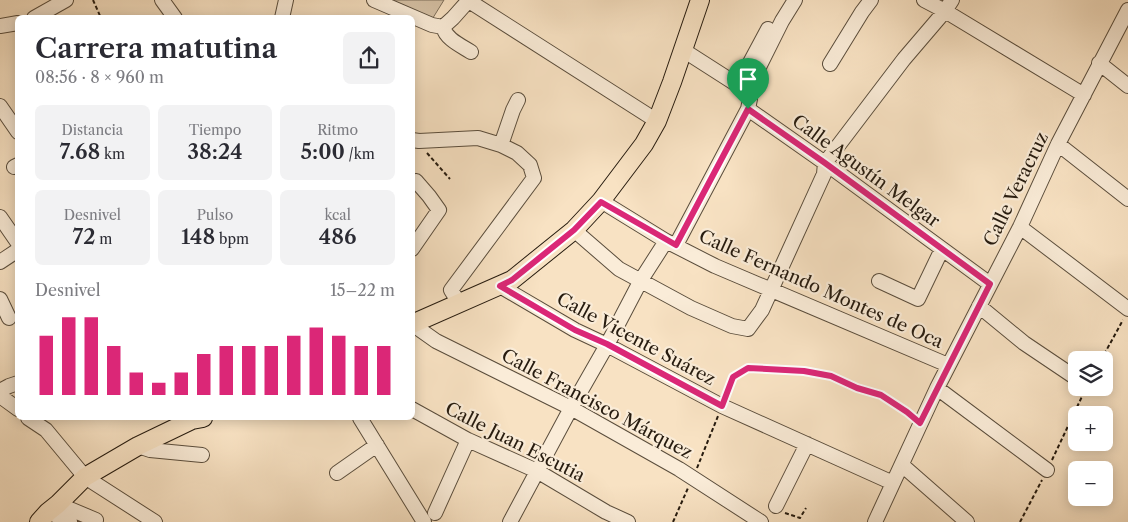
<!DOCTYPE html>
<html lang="es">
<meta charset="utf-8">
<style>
body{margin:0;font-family:"Libre Caslon Text",serif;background:#f2f2f3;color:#2b2b33;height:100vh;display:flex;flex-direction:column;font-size:19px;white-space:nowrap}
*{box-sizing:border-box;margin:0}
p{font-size:16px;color:#7c7c81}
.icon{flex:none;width:28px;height:28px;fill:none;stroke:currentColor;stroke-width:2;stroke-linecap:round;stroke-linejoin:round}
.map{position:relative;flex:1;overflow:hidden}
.side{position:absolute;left:15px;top:15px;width:400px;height:405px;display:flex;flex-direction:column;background:#fff;border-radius:8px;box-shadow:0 2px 12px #0003}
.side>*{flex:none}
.buttons{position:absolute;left:1068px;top:351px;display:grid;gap:10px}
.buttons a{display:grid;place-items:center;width:45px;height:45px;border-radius:8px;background:#fff;box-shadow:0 2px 12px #0003;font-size:25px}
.pin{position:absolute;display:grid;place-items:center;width:42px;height:42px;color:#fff;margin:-51px -21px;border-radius:50% 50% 50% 0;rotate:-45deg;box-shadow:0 0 5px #0007}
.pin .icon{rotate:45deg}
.round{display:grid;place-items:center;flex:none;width:52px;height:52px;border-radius:8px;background:#f2f2f3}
.summary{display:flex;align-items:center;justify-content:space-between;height:85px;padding:0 20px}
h1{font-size:28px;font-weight:600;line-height:38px}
.stats{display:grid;grid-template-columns:repeat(3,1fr);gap:8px;height:85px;padding:5px 20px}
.stats div{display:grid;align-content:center;border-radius:8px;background:#f2f2f3;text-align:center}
.stats b{font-size:21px;font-weight:600}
.stats small{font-size:14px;font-weight:400}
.stats p{font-size:14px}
.chart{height:140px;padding:10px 20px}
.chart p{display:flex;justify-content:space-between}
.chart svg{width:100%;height:90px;margin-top:5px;stroke:#db2777;stroke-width:6}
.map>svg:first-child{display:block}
.green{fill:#d4c0a4;stroke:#7d6e5a}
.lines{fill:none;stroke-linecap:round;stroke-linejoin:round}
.minor-casing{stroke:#5a4d3c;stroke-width:16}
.major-casing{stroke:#261b0f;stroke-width:20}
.path{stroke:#261b0f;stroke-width:2;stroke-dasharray:4 2.5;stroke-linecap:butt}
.minor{stroke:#faecd8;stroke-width:14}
.major{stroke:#f8e2c3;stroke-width:18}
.route-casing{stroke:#fff;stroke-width:10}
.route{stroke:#db2777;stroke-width:6}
.labels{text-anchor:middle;stroke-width:4.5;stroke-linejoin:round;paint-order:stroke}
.street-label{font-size:18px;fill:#261b0f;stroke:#faecd8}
</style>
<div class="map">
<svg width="1128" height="522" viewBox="0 0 1128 522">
<rect width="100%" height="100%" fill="#f8e2c3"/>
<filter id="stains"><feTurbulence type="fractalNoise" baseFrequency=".004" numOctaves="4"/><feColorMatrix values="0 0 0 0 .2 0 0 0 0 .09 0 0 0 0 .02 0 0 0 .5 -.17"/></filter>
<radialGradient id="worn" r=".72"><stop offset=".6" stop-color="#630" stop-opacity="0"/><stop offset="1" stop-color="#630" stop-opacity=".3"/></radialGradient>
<path class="green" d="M382 0H444L431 21Z"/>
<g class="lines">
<defs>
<path id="minor" d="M162 0 175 18
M374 0 432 25 443 27
M924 0 945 11 1084 95
M469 1 657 121
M34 18 66 0
M282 18 286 0
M0 26 18 23
M443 27C446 39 460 45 471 52
M443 27 453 18 469 0
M683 50 747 91 750 99 748 109 825 163 990 284
M1099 63 1128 86
M830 64 862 12 871 0
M738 85 768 29
M747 91 782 21 795 0
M0 106 18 132
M412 140 419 141 478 138 501 145 517 153 530 165 534 178 451 290 459 303
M1058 144 1128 199
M501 145 513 110 518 100
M14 167 18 165
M601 201 666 241 715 266 948 365
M0 217 18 243
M1020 227 1128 309
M574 230 619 269 691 308 732 326 748 329 762 310 824 174 825 163 904 59 945 11 952 0
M676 245 748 109
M412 249 439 210 429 196 416 181
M0 262 18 250
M879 281 918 299 942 249
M500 286 575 330 607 345 722 406 893 483
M0 299 9 318
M979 306 1024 343 1076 378
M412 324 436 341 571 408 679 469 761 522
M937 388 1047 470
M0 391 9 386 18 383
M0 396 18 409
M412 409 468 440 537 471 606 512 628 522
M28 418 46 430 85 477 155 522
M360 418 424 522
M138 446 150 450 202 455
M902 465 967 522
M337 473 377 445
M58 504 96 520
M776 506 807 444
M48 512 70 522
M435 513 468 440
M510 522 571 408 607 345 641 280 666 241
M875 522 937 388 1020 227 1058 144 1128 10"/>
<path id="major" d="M412 324 512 280 574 230 601 201 644 144 657 121 672 82 700 0
M39 522 48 512 58 504 85 477 138 446 192 420 203 418"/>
</defs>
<use href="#minor" class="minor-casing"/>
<use href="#major" class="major-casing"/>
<path class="path" d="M93 0 101 18
M427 153 450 179
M1101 360 1123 320
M726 396 733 377 748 368 804 371 831 376 857 387 881 395 912 417
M1052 460 1086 388
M697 468 718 416
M785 513 800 518 806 508
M673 522 688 488
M1020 522 1042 480"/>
<use href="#minor" class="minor"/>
<use href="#major" class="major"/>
</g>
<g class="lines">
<defs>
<path id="route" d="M748 109 825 163 990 284 920 423 907 412 881 395 857 388 831 376 804 371 748 368 733 377 722 406 607 344 575 330 500 286 512 280 574 230 601 202 676 245Z"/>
</defs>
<use href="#route" class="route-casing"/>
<use href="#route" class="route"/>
</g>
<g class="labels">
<g class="street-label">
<text transform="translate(866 171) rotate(36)" y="6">Calle Agustín Melgar</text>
<text transform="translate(1016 189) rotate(-64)" y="6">Calle Veracruz</text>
<text transform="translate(821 289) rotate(24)" y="6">Calle Fernando Montes de Oca</text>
<text transform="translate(636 339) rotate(28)" y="6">Calle Vicente Suárez</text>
<text transform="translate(597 404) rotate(28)" y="6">Calle Francisco Márquez</text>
<text transform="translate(515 442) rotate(27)" y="6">Calle Juan Escutia</text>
</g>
</g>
<rect width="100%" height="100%" filter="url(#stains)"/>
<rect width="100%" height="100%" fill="url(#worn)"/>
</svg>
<div class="buttons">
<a><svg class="icon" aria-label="layers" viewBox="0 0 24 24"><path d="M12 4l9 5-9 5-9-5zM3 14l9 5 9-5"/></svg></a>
<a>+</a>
<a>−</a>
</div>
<div class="pin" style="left:748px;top:109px;background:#1e9e55"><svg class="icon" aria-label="arrive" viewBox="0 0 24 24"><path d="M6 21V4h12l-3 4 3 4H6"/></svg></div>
<section class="side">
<div class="summary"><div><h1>Carrera matutina</h1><p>08:56 · 8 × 960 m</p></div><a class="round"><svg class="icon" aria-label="share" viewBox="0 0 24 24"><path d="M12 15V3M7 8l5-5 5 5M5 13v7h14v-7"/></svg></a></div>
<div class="stats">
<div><p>Distancia</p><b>7.68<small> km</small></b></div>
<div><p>Tiempo</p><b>38:24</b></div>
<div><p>Ritmo</p><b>5:00<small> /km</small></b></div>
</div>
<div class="stats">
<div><p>Desnivel</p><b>72<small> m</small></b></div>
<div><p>Pulso</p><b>148<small> bpm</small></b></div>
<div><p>kcal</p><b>486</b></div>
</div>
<div class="chart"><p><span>Desnivel</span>15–22 m</p>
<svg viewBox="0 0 160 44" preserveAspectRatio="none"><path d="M5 44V15M15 44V6M25 44V6M35 44V20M45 44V33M55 44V38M65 44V33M75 44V24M85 44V20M95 44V20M105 44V20M115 44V15M125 44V11M135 44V15M145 44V20M155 44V20"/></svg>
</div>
</section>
</div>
